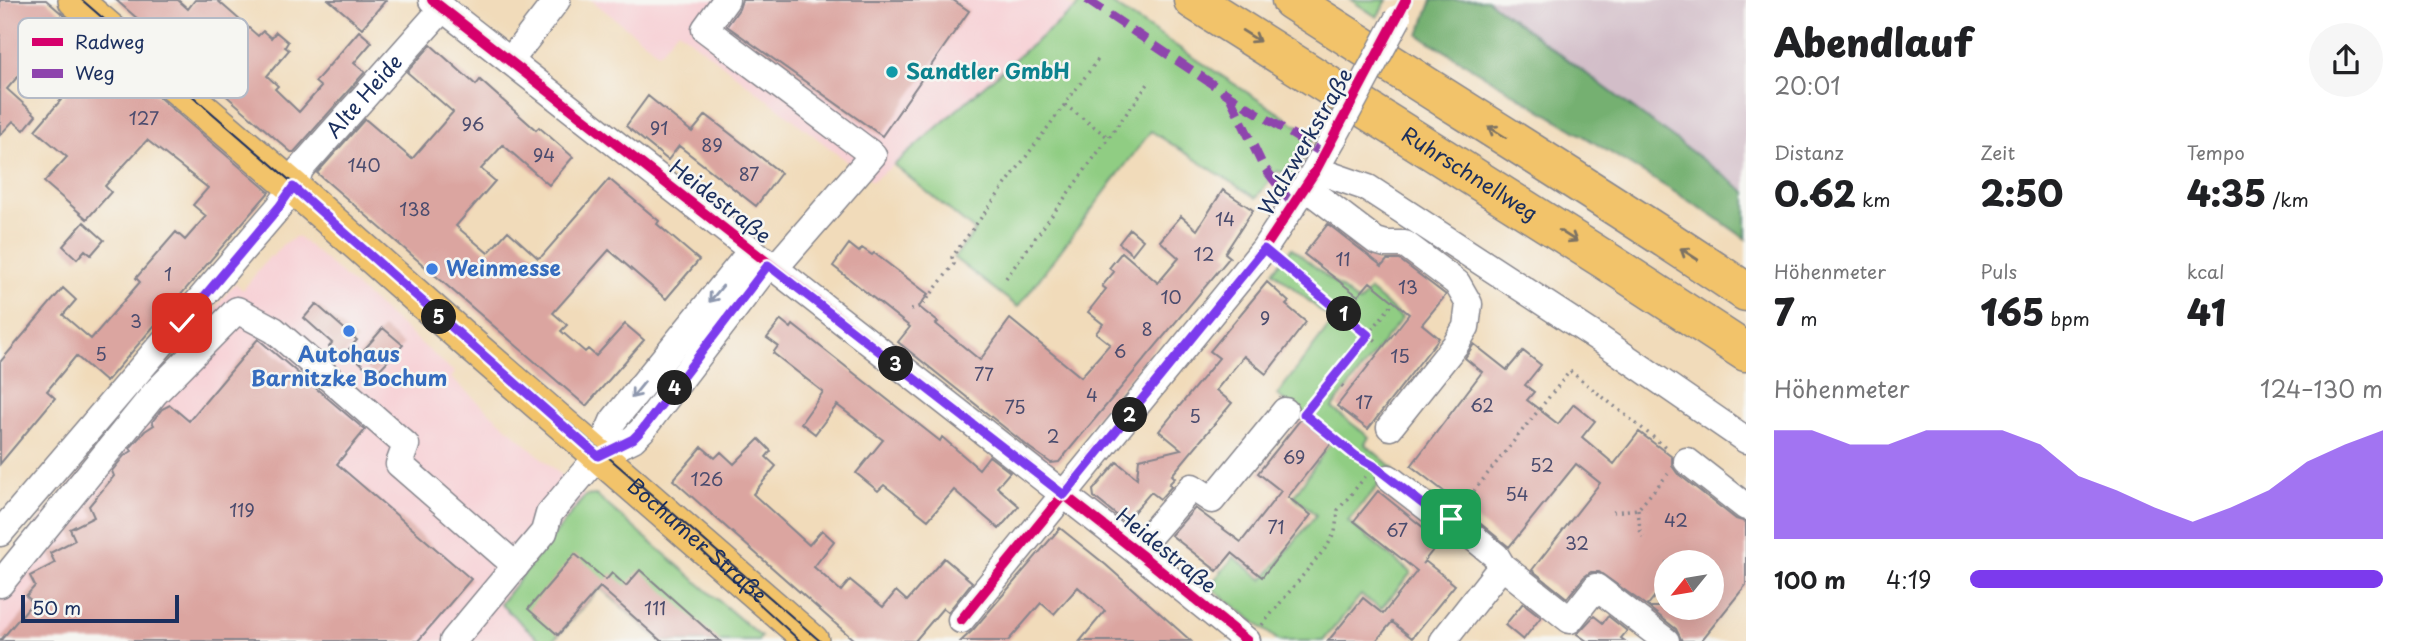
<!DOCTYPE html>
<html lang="de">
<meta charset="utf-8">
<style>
body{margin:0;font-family:"Playpen Sans",sans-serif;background:#f6f6f6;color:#202124;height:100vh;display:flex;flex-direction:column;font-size:26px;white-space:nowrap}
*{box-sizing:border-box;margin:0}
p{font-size:23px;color:#757577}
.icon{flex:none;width:38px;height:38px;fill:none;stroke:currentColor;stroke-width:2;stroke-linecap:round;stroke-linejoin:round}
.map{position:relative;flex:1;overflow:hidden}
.panel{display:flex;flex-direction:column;background:#fff;width:665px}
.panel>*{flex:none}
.needle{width:46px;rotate:240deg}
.tools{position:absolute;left:1654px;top:550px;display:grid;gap:14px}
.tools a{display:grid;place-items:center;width:70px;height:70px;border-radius:50%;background:#fff;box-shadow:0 7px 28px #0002;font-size:35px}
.scale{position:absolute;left:21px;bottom:18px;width:158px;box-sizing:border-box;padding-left:7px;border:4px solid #1b2f5e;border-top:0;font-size:19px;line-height:24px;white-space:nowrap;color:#1b2f5e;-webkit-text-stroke:5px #f6f6f2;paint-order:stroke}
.pin{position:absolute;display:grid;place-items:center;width:60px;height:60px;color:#fff;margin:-30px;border-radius:14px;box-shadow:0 4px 10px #0006}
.km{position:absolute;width:35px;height:35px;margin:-18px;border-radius:50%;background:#222;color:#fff;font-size:19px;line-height:35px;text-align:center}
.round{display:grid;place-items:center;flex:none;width:74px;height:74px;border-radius:37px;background:#f6f6f6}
.overview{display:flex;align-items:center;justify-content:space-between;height:119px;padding:0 28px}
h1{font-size:38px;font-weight:800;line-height:52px}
.metrics{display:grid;grid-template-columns:repeat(3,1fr);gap:10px;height:119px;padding:7px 28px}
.metrics div{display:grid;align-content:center}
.metrics b{font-size:35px;font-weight:800}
.metrics small{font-size:19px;font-weight:400}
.metrics p{font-size:19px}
.chart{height:196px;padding:14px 28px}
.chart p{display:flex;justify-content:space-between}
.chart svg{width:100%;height:126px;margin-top:7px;fill:#7c3aed;opacity:.7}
ul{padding:0 28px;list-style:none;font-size:23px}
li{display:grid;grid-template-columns:112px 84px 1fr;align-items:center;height:52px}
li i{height:18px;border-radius:9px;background:#7c3aed}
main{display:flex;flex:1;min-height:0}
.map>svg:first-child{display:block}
.built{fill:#f7cfd4}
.industrial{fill:#d2bdc8}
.green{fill:#90cd83;stroke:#567e70;stroke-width:2}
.forest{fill:#74b071;stroke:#487068;stroke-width:2}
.building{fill:#dba5a0}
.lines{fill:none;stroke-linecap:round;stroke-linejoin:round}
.minor-casing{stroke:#86858c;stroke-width:29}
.major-casing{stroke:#86858c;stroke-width:36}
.highway-casing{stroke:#86858c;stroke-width:41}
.path{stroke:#86858c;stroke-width:3.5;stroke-dasharray:2 5;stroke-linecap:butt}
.minor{stroke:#fff;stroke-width:26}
.major{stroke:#f2c36a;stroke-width:33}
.highway{stroke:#f2c36a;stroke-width:38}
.tram{stroke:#1b2f5e;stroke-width:2}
.minor-bridge-casing{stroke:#86858c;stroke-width:29;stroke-linecap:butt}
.minor-bridge{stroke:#fff;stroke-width:26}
.quiet{stroke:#8e44ad;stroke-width:9;stroke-dasharray:18 9;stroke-linecap:butt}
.cycleway-casing{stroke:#f6f6f2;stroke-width:15}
.cycleway{stroke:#d6006c;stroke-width:10}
.oneway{stroke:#7c7263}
.oneway2{stroke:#8d97ae}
.route-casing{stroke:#fff;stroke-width:14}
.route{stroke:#7c3aed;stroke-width:9}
.culture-dot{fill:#0f9aa8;stroke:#f6f6f2;stroke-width:2.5}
.shop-dot{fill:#3f7fe0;stroke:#f6f6f2;stroke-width:2.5}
.labels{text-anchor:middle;stroke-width:5;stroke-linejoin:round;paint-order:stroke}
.number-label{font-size:18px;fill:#4b4c6e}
.culture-label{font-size:21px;font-weight:bold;fill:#0d838f;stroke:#f6f6f2;text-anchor:start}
.street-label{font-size:21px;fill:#1b2f5e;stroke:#f6f6f2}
.shop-label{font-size:21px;font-weight:bold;fill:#366cbe;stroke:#f6f6f2;text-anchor:start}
.key{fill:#f6f6f2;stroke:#b4bac6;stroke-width:2}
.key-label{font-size:19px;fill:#1b2f5e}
</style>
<main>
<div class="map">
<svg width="1746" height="641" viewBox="0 0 1746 641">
<rect width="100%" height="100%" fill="#f6f6f2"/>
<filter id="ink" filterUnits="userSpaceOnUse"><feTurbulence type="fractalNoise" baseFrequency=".0143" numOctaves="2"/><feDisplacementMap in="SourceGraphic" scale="14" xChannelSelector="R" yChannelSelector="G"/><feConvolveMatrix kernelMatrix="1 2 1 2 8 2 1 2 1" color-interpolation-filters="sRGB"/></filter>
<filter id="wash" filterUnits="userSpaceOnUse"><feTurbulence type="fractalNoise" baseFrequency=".00686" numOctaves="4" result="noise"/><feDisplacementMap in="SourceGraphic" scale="28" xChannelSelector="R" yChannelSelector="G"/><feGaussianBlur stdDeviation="1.57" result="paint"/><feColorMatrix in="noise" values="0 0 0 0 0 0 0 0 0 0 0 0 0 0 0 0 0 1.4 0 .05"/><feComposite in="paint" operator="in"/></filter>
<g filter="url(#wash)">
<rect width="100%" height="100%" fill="#f1dbba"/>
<path class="built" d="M591 0H1063L1075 8 894 165 872 181 678 30 659 53Z
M296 237H299L455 373 451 378 585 496 500 604 541 641H0V566L160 379 235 283 243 290 270 256 272 257 282 245Z"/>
<path class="industrial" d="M1487 0H1746V192Z"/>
<path class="green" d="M1080 0H1106L1315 137 1295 173 1292 175 1277 171 1256 198 1151 131 1018 307 954 258 975 231 894 165 1017 57 1076 8Z
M1351 0H1387L1377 17Z
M1292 248 1359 303 1369 290 1402 318 1332 408 1369 437 1365 444 1393 468 1348 521 1411 573 1381 609 1361 595 1323 641H1279L1209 586 1234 557 1263 580 1316 515 1294 496 1334 437 1277 395 1333 321 1273 271Z
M596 495 761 637 758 641H661L600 588 553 641H541L500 604 585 496Z"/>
<path class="forest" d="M1432 0H1487L1746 192V239L1715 217 1419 35Z"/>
<g id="blocks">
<path class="building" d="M0 0H46L269 192 106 382 76 356 47 391 55 398 0 464V362L63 288 76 300 63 315 91 339 140 282 136 278 176 232 185 240 206 216 193 205 208 188 147 140 105 186 111 192 87 219 44 182 67 157 35 130 80 78 44 46 7 89 36 115 24 130 13 121 0 135Z
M116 0H178L188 9 195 0H217L258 36 263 31 271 38 276 32 288 42 285 47 289 50 267 76 278 86 275 89 299 112 321 87 315 82 359 31 372 42 354 63 365 72 294 152H291Z
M329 0H386L362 28Z
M742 0H953L969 11 882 136 727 26 739 9Z
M431 45 476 85 480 80 536 130 539 127 573 157 549 185 503 145 481 169 495 181 456 226 488 253 508 231 538 258 542 256 609 179 659 221 657 224 699 260 666 299 609 250 553 313 567 325 561 331 585 352 588 349 596 356 625 324 644 340 586 406 317 173 365 119 412 159 453 112 407 72Z
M648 96 692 132 706 115 781 173 756 206 679 146 668 160 626 126Z
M1223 190 1253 210 1225 253 1230 257 1059 462 1051 463 1030 448 898 342 910 327 833 266 849 244 859 252 862 248 872 255 874 253 928 294 919 307 938 322 936 324 980 360 1010 319 1081 377 1110 344 1096 333 1103 324 1088 312 1106 289 1102 286 1114 272 1109 268 1122 252 1158 283 1179 258 1160 241 1181 216 1197 230Z
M84 222 104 240 91 255 85 250 77 259 63 246Z
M1328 224 1382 266 1387 260H1400L1446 295 1422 324 1439 338 1368 429 1337 406 1409 314 1370 282 1358 296 1304 254Z
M1130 229 1143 240 1132 254 1119 243Z
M1267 282 1289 302 1286 305 1306 322 1266 374 1244 356 1216 390 1232 403 1172 475 1175 478 1169 484 1172 486 1160 499 1151 492 1125 522 1094 497 1093 490 1117 462 1137 478 1139 459 1181 449 1159 431 1219 358 1210 351Z
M316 304 357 340 341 358 329 347 332 343 304 318Z
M781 320 791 328 793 325 940 441 942 437 979 469 989 456 1010 472 997 487 1019 506 999 529 954 490 928 520 884 485 878 491 856 473 883 440 837 405 815 434 801 423 823 392 773 353 778 346 767 338Z
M383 328 403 345 374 375 356 359Z
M258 339 365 430 337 464 471 579 418 641H0L33 602 26 596 35 586 30 576 55 563 50 553 75 540 70 529 94 517 89 506 114 476 112 471 124 456 132 451 130 448 145 431 154 425 152 422 162 409 170 405 189 421Z
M1474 344 1507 370 1523 351 1541 365 1525 385 1534 392 1527 400 1558 424 1574 404 1595 421 1582 437 1614 464 1639 432 1672 457V466L1677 473 1736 519 1746 522V585L1701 641H1682L1676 629 1648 607H1712V562H1666V582L1647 606 1599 572H1591L1584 577 1567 598 1532 570 1600 483 1576 464 1509 547 1470 515 1472 513 1411 466 1482 372 1465 358Z
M1301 419 1331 443 1288 497 1311 515 1262 577 1232 553 1217 571 1171 535 1195 508 1241 542 1281 491 1258 473Z
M759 439 771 451 766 457 776 466 753 494 809 545 822 530 834 541 814 567 841 591 850 580 883 607 896 591 907 601 944 558 972 582 948 612 943 608 915 641H855L673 480 702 447 715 458 721 452 734 464Z
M1378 491 1440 541 1422 564 1425 561 1455 585 1412 638 1392 622 1376 641H1328L1363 598 1383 614 1417 571 1354 521Z
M1060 528 1106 565 1191 641H1080L1105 611 1078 587 1054 614 1041 603 1008 641H961L973 630Z
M575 554 606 580 612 573 626 586 640 570 720 641H661L600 587 558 635 528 609Z
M1523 603 1541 617 1523 640 1505 625Z
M1594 616 1603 623 1608 616 1627 631 1621 638 1625 641H1587L1577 634Z"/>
</g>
</g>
<g filter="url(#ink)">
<use href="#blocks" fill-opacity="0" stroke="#86858c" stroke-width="2"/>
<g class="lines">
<defs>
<g id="minor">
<path d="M432 0 1141 555 1247 641"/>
<path d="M726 0 705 29 873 155 774 269"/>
<path d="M510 61 557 0"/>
<path d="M1316 170 1368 188 1601 340 1746 440"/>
<path d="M1305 187 1376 241 1386 244H1405L1457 283 1469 304 1466 327 1456 344 1390 427"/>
<path d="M598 456 633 439 642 430 768 265"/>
<path d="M1687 461 1746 507"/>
<path d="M1389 478 1437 515 1451 519 1496 556 1502 566 1570 620 1596 587 1666 641"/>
<path id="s1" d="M0 533 279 207 295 185 300 169 443 8"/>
<path d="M1136 551 1192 487 1212 500 1285 411"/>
<path d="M0 584 155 393 237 310 274 330 406 445 399 464 516 566"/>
<path d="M961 620 1264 249 1305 187 1334 137"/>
<path d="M453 641 544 532 549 514 598 456 613 421 751 251"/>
<path d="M1443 641 1502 566"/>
</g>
<g id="major">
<path id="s2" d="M75 0 293 187 475 348 812 641"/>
</g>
<g id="highway">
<path id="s3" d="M1193 0 1605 260 1746 352"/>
<path d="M1291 0C1442 98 1597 191 1746 292"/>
</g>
</defs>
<use href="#minor" class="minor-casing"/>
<use href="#major" class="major-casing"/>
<use href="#highway" class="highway-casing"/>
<path class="path" d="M1065 105 1109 138
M1282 264 1379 343
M1006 278 1148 84
M911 310 922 306 954 264 952 257 1099 58
M1334 379 1393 303
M1309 409 1334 379 1346 389
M1307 417 1356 456 1371 464
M1465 502 1570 371 1668 449
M1638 509 1640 530 1643 537
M1613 512 1638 509 1668 474
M1262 625 1328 545 1335 532 1338 510 1366 476"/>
<use href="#minor" class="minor"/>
<use href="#major" class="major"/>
<use href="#highway" class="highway"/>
<path class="tram" d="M82 0 820 641
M702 551 800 641"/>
<defs>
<path id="minor-bridge" d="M1334 137 1398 18"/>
</defs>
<use href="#minor-bridge" class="minor-bridge-casing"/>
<use href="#minor-bridge" class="minor-bridge"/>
<path class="quiet" d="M1087 0 1230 96 1324 154
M1230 97 1263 166 1293 205"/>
<defs>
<path id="cycleway" d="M432 0 1141 555 1247 641
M961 620 1264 249 1316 170 1406 0"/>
</defs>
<use href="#cycleway" class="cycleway-casing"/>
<use href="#cycleway" class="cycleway"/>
</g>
<defs><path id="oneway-shaft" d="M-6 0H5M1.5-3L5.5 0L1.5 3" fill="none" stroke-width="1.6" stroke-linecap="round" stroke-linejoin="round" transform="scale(1.75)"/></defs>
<g class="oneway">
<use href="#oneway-shaft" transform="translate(1251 36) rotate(32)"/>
<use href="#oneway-shaft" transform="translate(1497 132) rotate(-148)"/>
<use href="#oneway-shaft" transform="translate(1568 236) rotate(32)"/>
<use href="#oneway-shaft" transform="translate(1689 254) rotate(-147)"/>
</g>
<g class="oneway2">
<use href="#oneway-shaft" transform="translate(716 294) rotate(130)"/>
<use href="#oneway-shaft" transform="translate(638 390) rotate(129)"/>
</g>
</g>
<g class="lines" filter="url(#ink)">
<defs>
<path id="route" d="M182 323 279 207 293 187 598 456 633 439 642 430 768 265 1064 495 1264 249 1368 335 1304 414 1356 456 1374 466 1437 515 1451 519"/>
</defs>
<use href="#route" class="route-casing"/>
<use href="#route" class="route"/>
</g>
<circle class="culture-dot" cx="892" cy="72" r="7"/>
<g class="shop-dot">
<circle cx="432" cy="269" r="7"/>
<circle cx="349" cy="331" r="7"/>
</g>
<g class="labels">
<g class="number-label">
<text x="144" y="125">127</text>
<text x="473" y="131">96</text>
<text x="659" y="135">91</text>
<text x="712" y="152">89</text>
<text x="544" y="162">94</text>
<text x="364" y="172">140</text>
<text x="749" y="181">87</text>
<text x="415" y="216">138</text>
<text x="1225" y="226">14</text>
<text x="1204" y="261">12</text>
<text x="1343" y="266">11</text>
<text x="168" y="281">1</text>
<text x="1408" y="294">13</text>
<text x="1171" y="304">10</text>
<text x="1265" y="325">9</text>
<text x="136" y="328">3</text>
<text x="1147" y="336">8</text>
<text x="1120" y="358">6</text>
<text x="101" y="361">5</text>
<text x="1400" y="363">15</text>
<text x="984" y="381">77</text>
<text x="1092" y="402">4</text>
<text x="1364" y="409">17</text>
<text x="1482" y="412">62</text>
<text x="1015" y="414">75</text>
<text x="1195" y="423">5</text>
<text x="1053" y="443">2</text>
<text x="1294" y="464">69</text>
<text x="1542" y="472">52</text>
<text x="707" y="486">126</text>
<text x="1517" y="501">54</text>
<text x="242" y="517">119</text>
<text x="1676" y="527">42</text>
<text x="1276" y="534">71</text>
<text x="1397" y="537">67</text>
<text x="1577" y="550">32</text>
<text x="655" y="615">111</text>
</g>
<g class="culture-label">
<text x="906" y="79">Sandtler GmbH</text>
</g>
<g class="street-label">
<text dy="7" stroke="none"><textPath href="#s1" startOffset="570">Alte Heide</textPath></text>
<text transform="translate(1306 142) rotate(-60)" y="7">Walzwerkstraße</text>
<text dy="7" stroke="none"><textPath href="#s3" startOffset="327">Ruhrschnellweg</textPath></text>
<text transform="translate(720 202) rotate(38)" y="7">Heidestraße</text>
<text dy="7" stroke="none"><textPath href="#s2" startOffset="824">Bochumer Straße</textPath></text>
<text transform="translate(1166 551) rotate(39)" y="7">Heidestraße</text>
</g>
<g class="shop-label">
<text x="446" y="276">Weinmesse</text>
<text x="349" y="362" text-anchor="middle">Autohaus<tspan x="349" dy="24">Barnitzke Bochum</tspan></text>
</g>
</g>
<rect x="18" y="18" width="230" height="80" rx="10" class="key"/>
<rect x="32" y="38" width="31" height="8" fill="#d6006c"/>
<rect x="32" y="69" width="31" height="9" fill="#8e44ad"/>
<g class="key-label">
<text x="75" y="49">Radweg</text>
<text x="75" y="80">Weg</text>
</g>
</svg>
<div class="tools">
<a><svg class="needle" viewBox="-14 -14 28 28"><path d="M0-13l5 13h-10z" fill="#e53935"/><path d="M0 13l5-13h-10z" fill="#757577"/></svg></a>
</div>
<div class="scale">50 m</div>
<div class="pin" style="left:1451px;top:519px;background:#1e9e55"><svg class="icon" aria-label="arrive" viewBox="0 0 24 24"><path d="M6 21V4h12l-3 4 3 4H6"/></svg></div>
<div class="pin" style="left:182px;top:323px;background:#d93025"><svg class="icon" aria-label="check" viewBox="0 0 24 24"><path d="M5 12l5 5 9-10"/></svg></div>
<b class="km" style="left:1344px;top:314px">1</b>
<b class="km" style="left:1130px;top:415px">2</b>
<b class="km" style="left:896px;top:364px">3</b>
<b class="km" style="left:675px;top:388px">4</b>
<b class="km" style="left:439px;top:317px">5</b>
</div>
<section class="panel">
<div class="overview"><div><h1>Abendlauf</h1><p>20:01</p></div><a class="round"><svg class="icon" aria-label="share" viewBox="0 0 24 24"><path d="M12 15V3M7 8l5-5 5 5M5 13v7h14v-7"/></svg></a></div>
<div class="metrics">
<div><p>Distanz</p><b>0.62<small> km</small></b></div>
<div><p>Zeit</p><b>2:50</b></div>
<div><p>Tempo</p><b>4:35<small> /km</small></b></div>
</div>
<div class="metrics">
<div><p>Höhenmeter</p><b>7<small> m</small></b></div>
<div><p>Puls</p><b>165<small> bpm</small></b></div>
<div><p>kcal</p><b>41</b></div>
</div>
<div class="chart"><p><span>Höhenmeter</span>124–130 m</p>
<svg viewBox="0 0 160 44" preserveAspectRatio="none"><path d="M0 44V6L10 6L20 11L30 11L40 6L50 6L60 6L70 11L80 22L90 27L100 33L110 38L120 33L130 27L140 17L150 11L160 6V44z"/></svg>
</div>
<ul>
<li><b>100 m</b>4:19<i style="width:100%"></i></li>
</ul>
</section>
</main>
